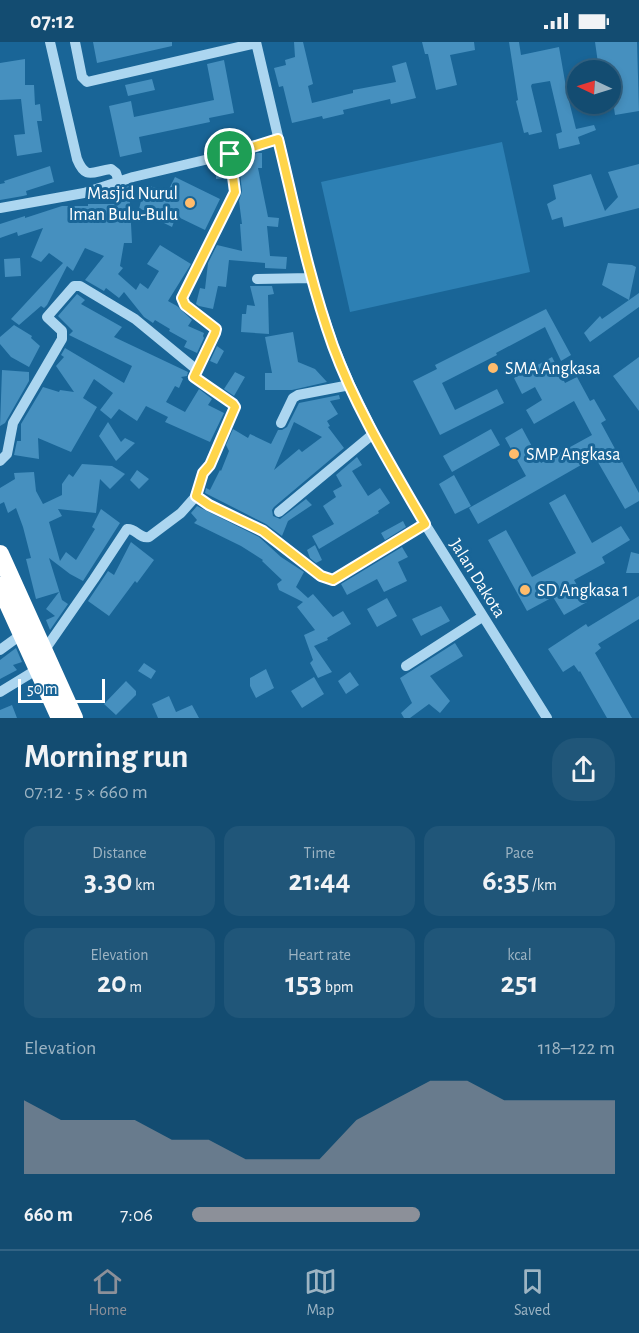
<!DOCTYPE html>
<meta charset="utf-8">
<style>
body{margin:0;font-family:"Alegreya Sans",sans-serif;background:#205679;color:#f1f3f6;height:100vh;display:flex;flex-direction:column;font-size:22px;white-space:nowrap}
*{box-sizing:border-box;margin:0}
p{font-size:20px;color:#9db4c3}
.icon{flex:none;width:33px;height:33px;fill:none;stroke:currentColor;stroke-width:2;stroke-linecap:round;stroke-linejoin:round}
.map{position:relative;height:676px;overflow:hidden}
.side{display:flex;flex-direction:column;background:#134c71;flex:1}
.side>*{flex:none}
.needle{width:39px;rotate:274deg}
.fabs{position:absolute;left:567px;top:18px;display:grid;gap:12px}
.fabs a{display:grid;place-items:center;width:54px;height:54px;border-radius:50%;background:#134c71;box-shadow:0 3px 9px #0003,0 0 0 2px #326384;font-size:30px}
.scale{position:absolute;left:18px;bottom:15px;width:87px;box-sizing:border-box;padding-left:6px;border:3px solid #fff;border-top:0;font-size:16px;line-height:21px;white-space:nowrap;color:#fff;-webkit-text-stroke:4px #196597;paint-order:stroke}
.pin{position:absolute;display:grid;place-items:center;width:51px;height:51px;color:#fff;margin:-26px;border:3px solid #fff;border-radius:50%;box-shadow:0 2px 6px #0007}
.round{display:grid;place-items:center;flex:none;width:63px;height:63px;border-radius:24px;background:#205679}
.head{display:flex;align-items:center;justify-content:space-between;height:102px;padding:0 24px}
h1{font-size:33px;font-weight:600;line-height:45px}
.figures{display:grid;grid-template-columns:repeat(3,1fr);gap:9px;height:102px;padding:6px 24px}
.figures div{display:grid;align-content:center;border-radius:15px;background:#205679;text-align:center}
.figures b{font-size:30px;font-weight:600}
.figures small{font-size:16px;font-weight:400}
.figures p{font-size:16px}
.chart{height:168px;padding:12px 24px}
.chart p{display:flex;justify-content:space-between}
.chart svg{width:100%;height:108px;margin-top:6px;fill:#8c9099;opacity:.7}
ul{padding:0 24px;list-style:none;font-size:20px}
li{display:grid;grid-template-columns:96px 72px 1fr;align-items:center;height:45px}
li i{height:15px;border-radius:8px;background:#8c9099}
.status{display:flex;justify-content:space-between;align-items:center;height:42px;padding:0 30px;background:#134c71;direction:ltr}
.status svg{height:16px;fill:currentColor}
.menu{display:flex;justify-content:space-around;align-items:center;height:84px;border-top:2px solid #326384;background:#134c71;font-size:16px;color:#9db4c3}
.menu a{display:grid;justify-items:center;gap:3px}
.menu .current{color:#8c9099}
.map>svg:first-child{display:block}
.pitch{fill:#2d80b4}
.building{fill:#4690bf;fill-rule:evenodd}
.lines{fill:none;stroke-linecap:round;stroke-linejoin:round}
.minor{stroke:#acd6f0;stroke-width:10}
.highway{stroke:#fff;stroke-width:18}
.route-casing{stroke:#fff;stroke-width:12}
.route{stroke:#ffd54a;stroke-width:8}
.poi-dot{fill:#ffbc6c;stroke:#196597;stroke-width:2}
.labels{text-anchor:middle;stroke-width:6;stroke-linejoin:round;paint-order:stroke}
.poi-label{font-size:18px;fill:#fff;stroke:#196597;text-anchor:start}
.street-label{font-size:18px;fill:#fff;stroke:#196597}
</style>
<div class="status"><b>07:12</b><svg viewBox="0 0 49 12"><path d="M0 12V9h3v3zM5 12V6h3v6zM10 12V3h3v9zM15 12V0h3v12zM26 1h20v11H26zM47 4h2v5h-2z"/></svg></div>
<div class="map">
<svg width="639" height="676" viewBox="0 0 639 676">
<rect width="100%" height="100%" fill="#196597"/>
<path class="pitch" d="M502 100 530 230 350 270 321 140Z"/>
<path class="building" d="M93 0H172V4L97 21Z
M294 0H303L313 42 308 44 312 61 353 51V48L396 40 392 24 406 20 416 56 391 62 390 57 343 68 344 72 323 77 322 74 292 81 283 44 279 45 274 26 286 23 285 18 295 15Z
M422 0H474L475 8 450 13 457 43 436 48 428 12H425Z
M509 0H519L521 13 559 5 567 51 576 87 594 83 596 88 578 95 580 102 559 107 556 92 562 90 550 39 532 42 531 44 542 90 529 93 528 90 524 91 516 59 518 58Z
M595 0H637L639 69 615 73 614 66 610 67V28H599Z
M25 17V43H34L35 63 40 62 42 79H37L42 110 17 114 14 93 25 92 21 57 0 58V21Z
M224 18 234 71 209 76 210 80 139 95 142 110 120 115 109 64 131 59 134 75 214 58 207 22Z
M152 37 155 48 128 54 125 43Z
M257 111H262V126H258L268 175 279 176 278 185 267 184 270 214 287 215 286 227 265 226V221L229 218 226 245 218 244 213 267 199 264 196 262 200 246 205 247 208 221 217 203 242 209 240 182H242L239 159 242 149 239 121 246 120 245 115Z
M639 122V166L564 185 562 175 552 178 547 162 556 157 553 143 591 132 605 169 618 155 608 130Z
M50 124 54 140 26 149 27 153 23 154 0 158V142L5 141 4 139Z
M224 124 226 136 216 137V126Z
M175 135 220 157 205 188 176 174 172 185 158 178 160 172 139 167 145 143 168 149Z
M129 144 132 201H124L120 224 123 226 118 232 136 248 140 241 148 247 159 229 147 222 160 203 191 222 168 259 177 264 192 278 188 284 204 291 203 294 204 296 197 311 184 305 187 299 169 289 170 287 155 278 153 281 144 275 124 250 119 256 106 246 104 249 85 238 104 214 85 206 73 229 67 224 47 263 44 266 41 264 19 283 11 277 63 221 49 211 41 220 31 215 43 186 18 194 17 190 0 196V182L25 174V176L62 164H88V162H117L115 149Z
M20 216 21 234 5 235 4 217Z
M608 221 632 223 636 225 629 258 602 243Z
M250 244H272L274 252 268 253 269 292 241 290 242 272H246L247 263 255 264Z
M639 251V265L590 300 584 291 600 274 602 277Z
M77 252 85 258 81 262 122 285 114 295 188 330 187 334 181 335 183 337 179 346 175 344 166 360 185 370 199 347 212 357 208 363 224 371 210 400 165 380 168 375 146 364 137 379 119 367 111 377 100 368 113 351 94 337 83 356 97 365 71 410 38 396 39 417 14 413 17 399H21V382L43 345 59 350 60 348 74 350 56 324 64 315 61 313 65 306 124 341 132 324 69 293 73 289 58 274Z
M546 267 571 313 561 319 545 285 496 311 497 313 442 341 455 368 497 347 504 361 440 393 413 339 437 327 435 323Z
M14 283 32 294 31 296 40 304 29 325 11 315 0 302V295Z
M293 290 298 320 315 327 327 340 292 348H265V331H272L265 295Z
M217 304 224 309 217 322 210 319Z
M552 315 565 341 577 335 590 359 594 357 606 378 601 381 639 451V459L625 467 595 415 478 482 469 466 526 434 505 396 522 386 541 421 592 393 574 359 534 382 526 368 542 358 535 345 522 352 514 336Z
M639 315V369L613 334Z
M2 328 29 330V339L5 381 0 384Z
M235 330 245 335 234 354 224 347Z
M339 353 340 357 330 359 338 372 327 379 330 384 328 385 344 406 274 465 272 468 273 474 280 477 306 457 312 463 288 479 282 494 266 482 205 451 206 446 210 448 220 428 221 429 229 409 226 403 233 387 248 396 250 392 271 402 278 388H282L287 385 299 361ZM294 380 322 395 302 410 299 407 274 428Z
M108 380 121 400 125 396 135 401 116 419 99 394Z
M491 387 500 403 452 430 443 414Z
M357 415 362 423 352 429 368 454 380 446 390 461 378 469 379 471 319 507 312 494 334 482 323 464 336 455 333 449 342 444 336 433Z
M82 422 112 424 125 432 110 447 100 437 96 471 58 467 62 474 49 480 60 519 66 510 76 518 95 487 92 485 101 467 120 481 83 539 70 532 49 516 62 558 68 562 50 588 46 578 55 574 46 567 59 550 36 557 26 517 31 516 23 485 16 466 8 471 4 460 0 462V446L15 437 14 431 34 430 36 449 43 462 62 453V442L69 432 73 435Z
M137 428 149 437 139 447 130 438Z
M454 433 471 464 455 472 439 442Z
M565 452 592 501 621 484 630 498 602 515 605 521 574 538 587 560 564 573 553 555 527 569 488 498 506 488 532 535 576 511 549 461Z
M197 464 259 495 281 515 304 530 296 545 308 556 313 552 333 575 343 569 351 582 327 596 328 598 314 604 332 630 318 636 310 621 313 618 304 593 315 588 297 565 303 560 279 548 277 542 282 538 262 519 263 518 241 504 194 481 197 478 191 471Z
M403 479 406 485 385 498 381 491Z
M131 500 154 518 137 541 135 539 109 574 88 559 108 529 114 533Z
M315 503 322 518 316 521 310 516 307 508Z
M402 505 408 515 398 520 407 539 384 550 377 537 347 553 341 542Z
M631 510 639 512V531H626Z
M639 554V577L598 602 601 606 595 611 632 676H607L580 629 579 630 574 623 563 630 548 607 586 582 588 585Z
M387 556 397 574 377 585 367 567Z
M441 564 450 579 421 594 412 577Z
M455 601 463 614 430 634 450 659 440 671 429 662 410 676H404L401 671 412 661 400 636Z
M16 606 22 620 13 623 17 628 0 637V618Z
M144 621 156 629 151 637 138 629Z
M266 627 274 646 256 656 250 644V636Z
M350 630 359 643 346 652 338 639Z
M314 635 324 652 302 666 291 649Z
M126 639 136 649V653L116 673 104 662Z
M169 654 176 670 192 663 199 676H158L152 662Z
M12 663 17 676H0V668Z"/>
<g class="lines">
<path class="minor" d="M50 0 77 117C86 139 93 129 111 127L116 131 119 140
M75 0 82 35 87 40 256 1
M256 0 311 236 334 305 350 343 379 402 425 482 547 676
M0 166 84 151 133 135 230 112 278 97
M257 237 311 236
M197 328 215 291 216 287 185 263 182 256 235 150 230 112
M281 381 293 356 298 353 350 343
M0 419 7 412 13 381 62 297V289L47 275 74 244H80L135 277 197 328 194 335 233 362 235 365 210 422 203 431 196 454 181 471 149 495C139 497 136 486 127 487L94 537 44 609
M196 454 209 463 263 489 321 534 333 538 425 482
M279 470 373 392
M0 608 22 592
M406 624 482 575
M0 650 41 625"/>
<path class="highway" d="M0 512 74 676
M0 544 60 676"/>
</g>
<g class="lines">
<defs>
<path id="route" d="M278 97C295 167 309 237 333 304 356 367 392 425 425 482L333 538 321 534 263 489 209 463 196 454 203 431 210 423 235 365 233 362 194 335 215 291 216 287 185 263 182 256 235 150 230 112Z"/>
</defs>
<use href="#route" class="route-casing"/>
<use href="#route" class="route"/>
</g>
<g class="poi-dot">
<circle cx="190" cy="161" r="6"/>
<circle cx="493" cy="326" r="6"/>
<circle cx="514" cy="412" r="6"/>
<circle cx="525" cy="548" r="6"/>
</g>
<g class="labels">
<g class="poi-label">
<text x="178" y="157" text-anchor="end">Masjid Nurul<tspan x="178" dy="21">Iman Bulu-Bulu</tspan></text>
<text x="505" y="332">SMA Angkasa</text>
<text x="526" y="418">SMP Angkasa</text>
<text x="537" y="554">SD Angkasa 1</text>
</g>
<g class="street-label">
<text transform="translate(478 536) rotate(58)" y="6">Jalan Dakota</text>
</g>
</g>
</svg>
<div class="fabs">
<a><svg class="needle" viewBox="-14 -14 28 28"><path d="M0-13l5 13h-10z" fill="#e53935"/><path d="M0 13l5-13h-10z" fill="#9db4c3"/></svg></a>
</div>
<div class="scale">50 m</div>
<div class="pin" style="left:230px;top:112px;background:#1e9e55"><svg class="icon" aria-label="arrive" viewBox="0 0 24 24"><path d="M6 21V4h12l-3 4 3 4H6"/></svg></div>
</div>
<section class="side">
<div class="head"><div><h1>Morning run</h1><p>07:12 · 5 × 660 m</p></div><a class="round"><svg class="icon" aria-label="share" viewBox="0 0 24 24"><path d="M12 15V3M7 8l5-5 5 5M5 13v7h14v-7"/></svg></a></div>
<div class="figures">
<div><p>Distance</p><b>3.30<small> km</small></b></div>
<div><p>Time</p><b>21:44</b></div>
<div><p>Pace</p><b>6:35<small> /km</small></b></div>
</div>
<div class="figures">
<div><p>Elevation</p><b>20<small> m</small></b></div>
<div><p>Heart rate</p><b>153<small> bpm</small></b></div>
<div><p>kcal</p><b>251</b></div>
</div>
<div class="chart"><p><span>Elevation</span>118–122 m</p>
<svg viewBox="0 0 160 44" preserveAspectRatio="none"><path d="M0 44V14L10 22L20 22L30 22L40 30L50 30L60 38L70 38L80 38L90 22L100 14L110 6L120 6L130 14L140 14L150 14L160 14V44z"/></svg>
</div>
<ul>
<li><b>660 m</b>7:06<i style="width:54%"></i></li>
</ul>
</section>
<nav class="menu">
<a class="current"><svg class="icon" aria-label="home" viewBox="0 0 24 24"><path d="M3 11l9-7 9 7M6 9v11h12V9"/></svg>Home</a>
<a><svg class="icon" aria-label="map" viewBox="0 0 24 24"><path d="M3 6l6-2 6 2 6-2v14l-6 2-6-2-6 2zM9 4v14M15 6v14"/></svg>Map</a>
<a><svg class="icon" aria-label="saved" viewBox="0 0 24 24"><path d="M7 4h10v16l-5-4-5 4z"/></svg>Saved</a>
</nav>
